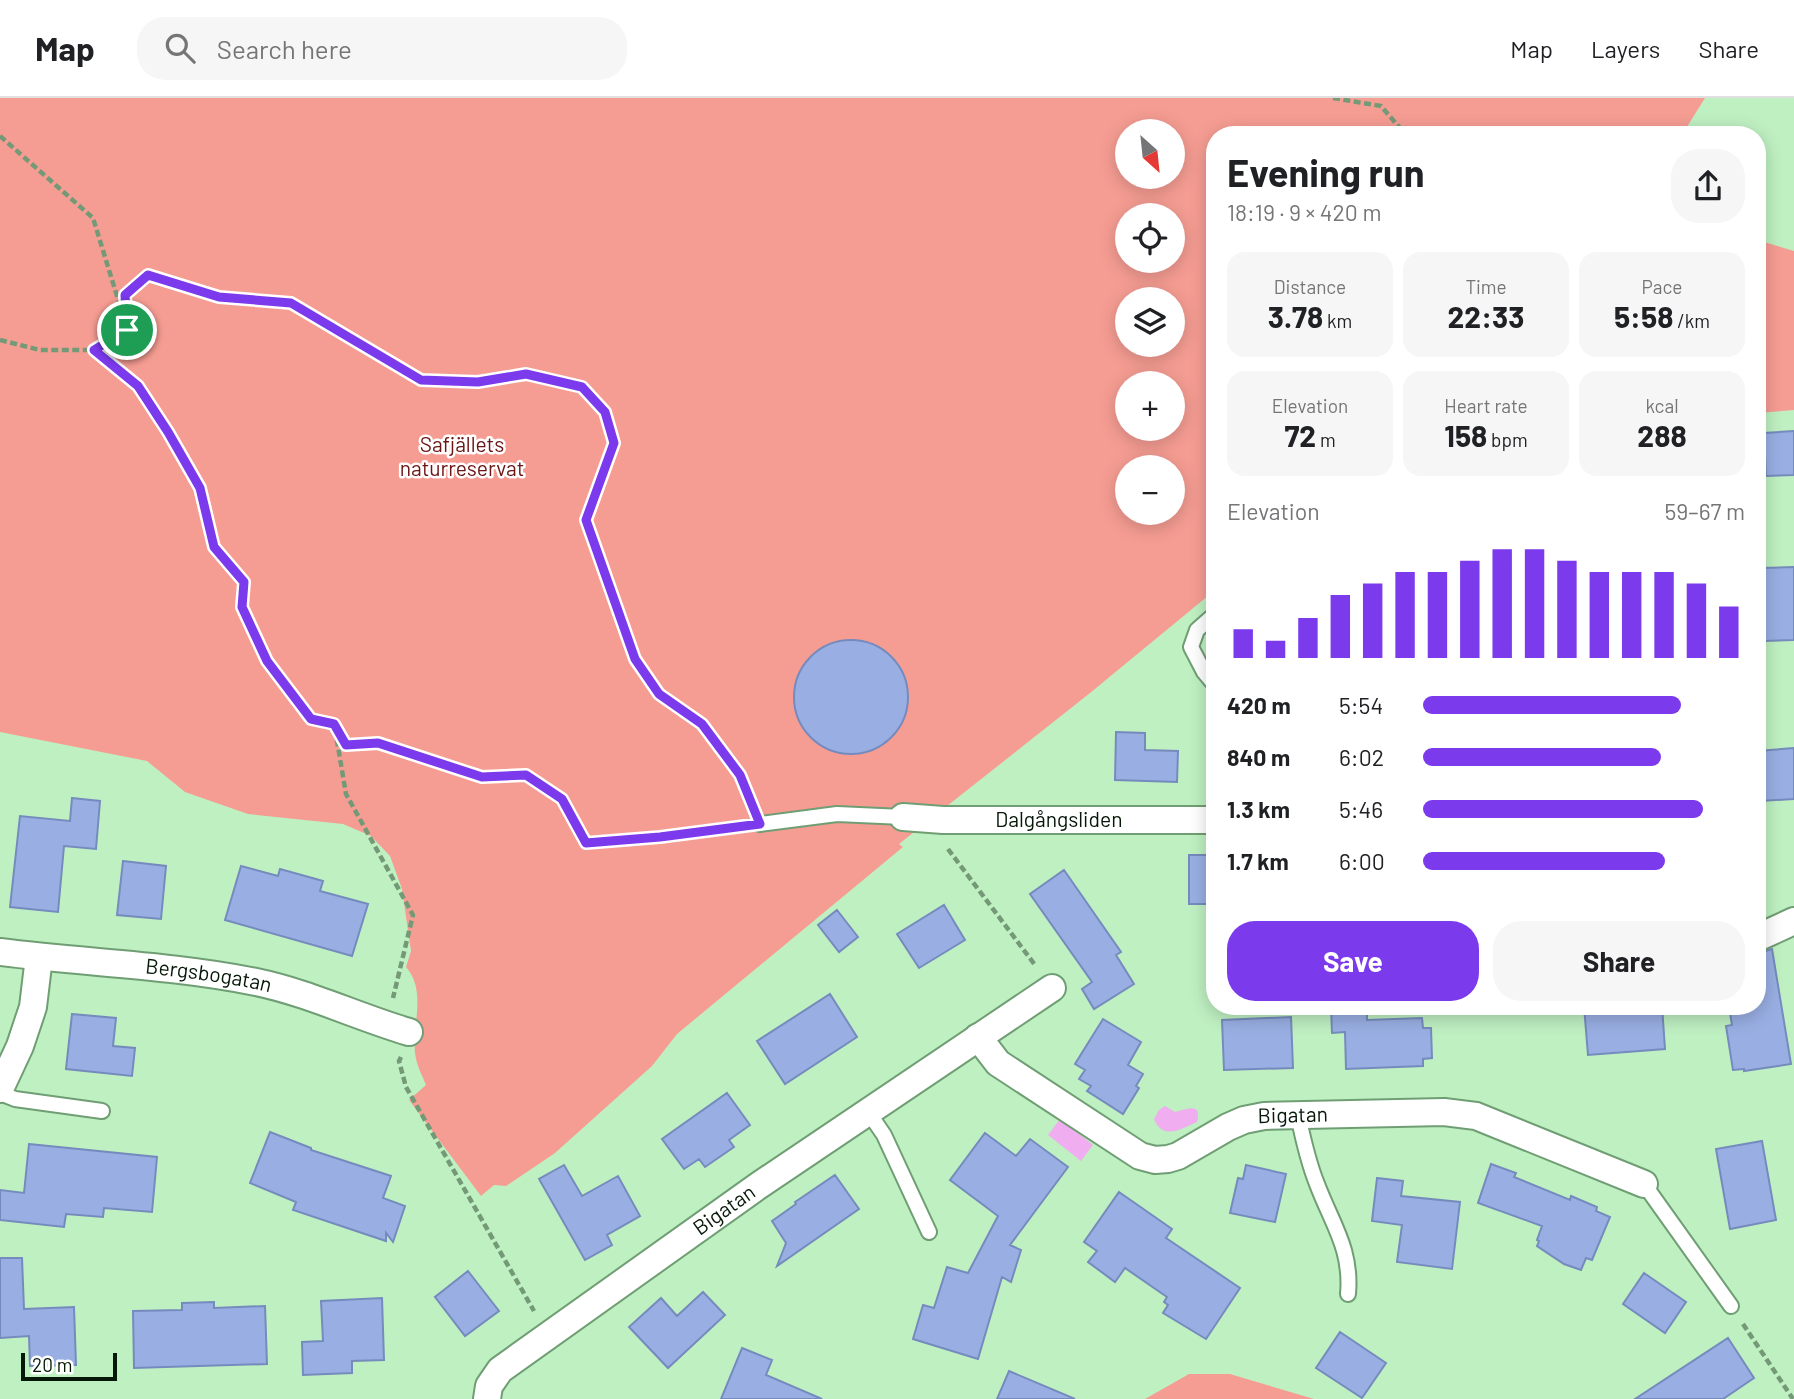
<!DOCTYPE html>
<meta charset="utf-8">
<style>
body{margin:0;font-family:Barlow,sans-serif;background:#f6f6f6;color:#202124;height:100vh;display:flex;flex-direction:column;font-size:26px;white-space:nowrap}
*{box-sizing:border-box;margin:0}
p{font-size:23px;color:#757577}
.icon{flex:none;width:38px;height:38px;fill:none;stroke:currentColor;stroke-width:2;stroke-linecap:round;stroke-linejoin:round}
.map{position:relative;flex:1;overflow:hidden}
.sheet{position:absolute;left:1206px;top:28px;width:560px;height:889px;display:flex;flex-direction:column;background:#fff;border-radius:28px;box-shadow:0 4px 18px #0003}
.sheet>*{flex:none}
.needle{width:46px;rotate:153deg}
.tools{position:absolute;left:1115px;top:21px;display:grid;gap:14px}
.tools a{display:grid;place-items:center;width:70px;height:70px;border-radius:50%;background:#fff;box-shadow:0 4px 18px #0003;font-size:35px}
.scale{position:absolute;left:21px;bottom:18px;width:96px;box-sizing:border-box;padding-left:7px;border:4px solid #061808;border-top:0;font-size:19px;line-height:24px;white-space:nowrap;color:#061808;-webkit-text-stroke:5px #fff;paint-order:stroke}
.pin{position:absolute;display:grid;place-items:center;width:60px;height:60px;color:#fff;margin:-30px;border:4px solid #fff;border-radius:50%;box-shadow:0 2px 7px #0007}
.round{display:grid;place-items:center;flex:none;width:74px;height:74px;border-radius:28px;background:#f6f6f6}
.head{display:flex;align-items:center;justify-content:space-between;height:119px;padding:0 21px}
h1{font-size:38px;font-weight:700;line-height:52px}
.metrics{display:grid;grid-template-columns:repeat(3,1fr);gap:10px;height:119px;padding:7px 21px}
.metrics div{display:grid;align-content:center;border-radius:18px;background:#f6f6f6;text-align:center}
.metrics b{font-size:30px;font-weight:700}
.metrics small{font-size:19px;font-weight:400}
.metrics p{font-size:19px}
.chart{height:196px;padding:14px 21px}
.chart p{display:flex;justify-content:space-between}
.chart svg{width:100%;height:126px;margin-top:7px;stroke:#7c3aed;stroke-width:6}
.button{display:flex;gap:14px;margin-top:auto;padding:14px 21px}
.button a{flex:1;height:80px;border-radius:28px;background:#7c3aed;color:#fff;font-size:28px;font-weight:700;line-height:80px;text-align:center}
.button a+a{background:#f6f6f6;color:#202124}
ul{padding:0 21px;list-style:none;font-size:23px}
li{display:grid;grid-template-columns:112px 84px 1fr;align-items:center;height:52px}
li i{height:18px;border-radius:9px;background:#7c3aed}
header{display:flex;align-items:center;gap:42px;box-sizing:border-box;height:98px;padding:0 35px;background:#fff;border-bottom:2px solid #e0e0e0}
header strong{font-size:33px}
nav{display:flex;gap:38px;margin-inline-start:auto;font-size:24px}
.search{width:490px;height:63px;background:#f6f6f6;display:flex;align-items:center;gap:18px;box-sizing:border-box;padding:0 24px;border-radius:28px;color:#757577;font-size:26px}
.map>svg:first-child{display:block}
.green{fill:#f69d93;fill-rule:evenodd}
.water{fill:#f0adef}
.building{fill:#99afe3;stroke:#768bbd;stroke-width:2}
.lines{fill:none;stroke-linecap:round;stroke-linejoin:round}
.lane-casing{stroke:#709e74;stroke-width:18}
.street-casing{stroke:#709e74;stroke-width:30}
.path{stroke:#749977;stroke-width:4.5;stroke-dasharray:7 3.5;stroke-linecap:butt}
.lane{stroke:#fff;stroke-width:14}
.street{stroke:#fff;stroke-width:26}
.route-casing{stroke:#fff;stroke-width:14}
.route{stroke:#7c3aed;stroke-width:9}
.labels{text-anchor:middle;stroke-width:5;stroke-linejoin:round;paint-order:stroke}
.park-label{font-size:21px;fill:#691614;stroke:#fff}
.street-label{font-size:21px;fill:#061808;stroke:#fff}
</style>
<header>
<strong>Map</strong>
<div class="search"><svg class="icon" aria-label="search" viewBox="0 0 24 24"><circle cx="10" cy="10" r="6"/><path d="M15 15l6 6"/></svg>Search here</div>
<nav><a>Map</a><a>Layers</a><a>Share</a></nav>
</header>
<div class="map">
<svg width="1794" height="1301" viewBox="0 0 1794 1301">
<rect width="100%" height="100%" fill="#bff0c2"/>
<path class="green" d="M0 0H1705L1685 32V37H1214V493L1090 595 899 746 903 749 677 936 652 968 555 1055 506 1088 494 1087 481 1098 409 1002 426 987C422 977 416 966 415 955 412 926 427 893 406 869L411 853 402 791 390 758 371 738 343 726 248 716 185 694 147 663 0 634ZM1127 33H1172V79H1127ZM1127 117H1172V163H1127ZM1127 201H1172V247H1127ZM1127 285H1172V331H1127ZM1127 369H1172V415H1127Z
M1757 142 1794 153V312L1757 315Z
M1189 1276H1230L1314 1301H1145Z"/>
<path class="water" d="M1165 1008 1175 1014C1183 1013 1203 1002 1197 1024 1181 1031 1163 1043 1154 1021L1159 1012Z
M1060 1021 1093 1047 1081 1063 1048 1037Z"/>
<path class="building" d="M1794 333V377L1766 378 1764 335Z
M1794 469V542L1762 543 1760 470Z
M794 599a57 57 0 1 1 114 0a57 57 0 1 1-114 0Z
M1116 634 1145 635V652L1178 653 1177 684 1115 682Z
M1794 650V701L1760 703 1757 653Z
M72 700 100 703 96 751 64 748 58 814 10 809 20 718 70 723Z
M1189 757H1214V806H1189Z
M123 763 166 768 161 821 117 817Z
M241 768 278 778 280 771 323 783 320 793 368 806 352 858 225 822Z
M1064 772 1121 854 1116 857 1134 886 1094 911 1082 891 1092 884 1030 796Z
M944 807 965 842 919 870 897 836Z
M837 812 858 839 839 854 818 827Z
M1772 851 1791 966 1744 973V971L1733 972 1726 928 1732 927 1730 915 1735 914 1734 908H1757V856Z
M830 896 857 939 785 986 757 943Z
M1331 908H1367V922L1422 920 1423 930H1431L1432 960 1423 961V968L1346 971 1345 934 1332 935Z
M1584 908H1662L1665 951 1588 957Z
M72 916 116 920 113 948 135 950 132 978 66 971Z
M1291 919 1293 970 1224 972 1222 922Z
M1103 921 1141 944 1128 967 1143 976 1136 988 1139 990 1123 1016 1087 993 1091 988 1079 981 1085 972 1075 966Z
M727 995 750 1027 729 1042 734 1049 705 1069 699 1061 684 1071 662 1041Z
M270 1034 311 1050V1052L391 1078 383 1100 405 1108 393 1144 386 1135V1143L293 1112 296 1104 250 1085Z
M985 1035 1016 1058 1030 1041 1068 1069 1010 1147 1021 1152 1011 1184 1002 1179 978 1261 913 1241 923 1207 934 1210 947 1169 968 1175 998 1118 950 1082Z
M1762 1043 1776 1122 1730 1131 1716 1051Z
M29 1046 157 1059 152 1114 104 1110 103 1119 66 1116 64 1129 0 1122V1092L24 1095Z
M1491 1066 1516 1075 1514 1079 1570 1102 1571 1098 1597 1109 1596 1113 1610 1119 1592 1162 1586 1160 1581 1172 1564 1166 1537 1148 1539 1143 1537 1142 1542 1128 1478 1105Z
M564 1067 582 1098 618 1078 640 1118 607 1137 612 1147 585 1162 539 1081Z
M1246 1067 1286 1076 1275 1124 1230 1115 1238 1080 1243 1081Z
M835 1077 859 1111 777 1168 786 1145 772 1123 796 1106 795 1104Z
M1377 1080 1403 1083 1401 1098 1460 1104 1452 1171 1397 1164 1402 1127 1372 1123Z
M1119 1094 1172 1131 1166 1140 1240 1190 1206 1241 1163 1215 1168 1207 1164 1204 1167 1199 1125 1170 1115 1184 1088 1164 1097 1153 1084 1144Z
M0 1160H22L24 1211 74 1209 76 1267 30 1268 29 1238 0 1240Z
M468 1173 499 1213 465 1238 435 1199Z
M1644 1175 1686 1204 1665 1235 1623 1206Z
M703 1194 725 1217 668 1270 629 1229 661 1200 677 1218Z
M382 1200 384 1262 352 1263V1275L303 1277 302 1244 323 1243 321 1203Z
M214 1204V1210L265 1208 267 1266 134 1270 133 1213 182 1212V1205Z
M1340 1234 1386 1265 1362 1300 1316 1270Z
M1728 1240 1754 1280 1723 1301H1635Z
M742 1250 772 1262 766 1277 822 1301H721Z
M1009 1273 1075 1301H997Z"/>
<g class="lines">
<defs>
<path id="lane" d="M1214 517 1197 532 1191 549 1204 574 1214 586
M760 726 837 716 903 719
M0 995 15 1001 102 1013
M869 1015 884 1037 929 1134
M1298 1017C1303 1041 1308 1064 1317 1086 1332 1126 1352 1151 1348 1196
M1644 1086 1731 1208"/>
<g id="street">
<path id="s1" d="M903 719 943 722H1214"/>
<path d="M1757 840 1794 823"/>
<path id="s2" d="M0 854C86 865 171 867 256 884 309 895 358 919 409 934"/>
<path id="s3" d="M978 939 998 965 1140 1058 1155 1062 1168 1061 1178 1058 1228 1029 1244 1022 1264 1018 1444 1014 1476 1018 1644 1086"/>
<path d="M0 991 20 948 33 909 39 859"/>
<path id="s4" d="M487 1301 489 1288 500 1272 758 1088 1052 890"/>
</g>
</defs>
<use href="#lane" class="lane-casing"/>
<use href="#street" class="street-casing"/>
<path class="path" d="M1333 0 1381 8 1406 37
M0 38 93 120 125 224
M0 242 40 252H94L127 231 125 197 148 177 219 199 291 205 421 282 478 284 526 277 582 289 605 314 614 345 586 422 635 561 659 596 703 627 740 677 751 705
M94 252 138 288 168 334 200 390 214 449 244 484 242 509 267 563 311 621 334 627 346 647 378 645 482 679 526 677 562 701 586 745 739 728
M335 631 346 696 413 817 393 900
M948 751 1035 867
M401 959 399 963 406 989 534 1213
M1743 1226 1793 1301"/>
<use href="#lane" class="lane"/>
<use href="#street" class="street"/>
</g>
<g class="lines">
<defs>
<path id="route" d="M148 177 219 199 291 205 421 282 478 284 526 276 582 289 605 314 614 345 586 422 635 561 659 596 702 626 740 677 760 726 660 739 586 745 562 701 526 677 482 679 378 645 346 647 334 626 311 621 267 563 242 509 244 484 214 449 200 390 168 334 138 288 94 252 127 232 125 197Z"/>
</defs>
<use href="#route" class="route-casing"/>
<use href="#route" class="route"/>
</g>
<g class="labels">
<g class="park-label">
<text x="462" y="354">Safjällets<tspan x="462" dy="24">naturreservat</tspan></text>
</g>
<g class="street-label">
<text dy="7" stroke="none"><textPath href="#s1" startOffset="156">Dalgångsliden</textPath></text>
<text dy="7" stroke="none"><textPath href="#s2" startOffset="210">Bergsbogatan</textPath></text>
<text dy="7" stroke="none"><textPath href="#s3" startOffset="366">Bigatan</textPath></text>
<text dy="7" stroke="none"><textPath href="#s4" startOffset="308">Bigatan</textPath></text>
</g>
</g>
</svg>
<div class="tools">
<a><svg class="needle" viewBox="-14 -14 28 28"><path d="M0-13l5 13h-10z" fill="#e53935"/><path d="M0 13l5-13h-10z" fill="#757577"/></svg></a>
<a><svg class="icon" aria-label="locate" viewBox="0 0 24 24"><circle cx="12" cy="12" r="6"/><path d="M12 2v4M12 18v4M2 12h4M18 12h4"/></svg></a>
<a><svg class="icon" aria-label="layers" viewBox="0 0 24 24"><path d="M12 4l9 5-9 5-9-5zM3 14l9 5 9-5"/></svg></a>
<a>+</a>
<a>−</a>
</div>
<div class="scale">20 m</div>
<div class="pin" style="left:127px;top:232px;background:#1e9e55"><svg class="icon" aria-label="arrive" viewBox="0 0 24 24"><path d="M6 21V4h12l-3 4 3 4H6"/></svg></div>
<section class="sheet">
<div class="head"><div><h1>Evening run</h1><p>18:19 · 9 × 420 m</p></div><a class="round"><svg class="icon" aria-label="share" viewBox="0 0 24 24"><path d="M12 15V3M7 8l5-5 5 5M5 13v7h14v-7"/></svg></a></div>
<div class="metrics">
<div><p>Distance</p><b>3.78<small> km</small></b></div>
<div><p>Time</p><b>22:33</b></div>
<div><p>Pace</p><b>5:58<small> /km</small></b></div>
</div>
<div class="metrics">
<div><p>Elevation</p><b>72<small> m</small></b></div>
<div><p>Heart rate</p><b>158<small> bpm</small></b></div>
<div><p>kcal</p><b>288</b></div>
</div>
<div class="chart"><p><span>Elevation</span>59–67 m</p>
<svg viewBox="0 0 160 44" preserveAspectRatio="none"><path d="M5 44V34M15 44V38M25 44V30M35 44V22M45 44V18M55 44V14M65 44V14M75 44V10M85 44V6M95 44V6M105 44V10M115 44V14M125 44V14M135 44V14M145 44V18M155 44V26"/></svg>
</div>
<ul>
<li><b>420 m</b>5:54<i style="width:80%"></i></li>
<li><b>840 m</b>6:02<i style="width:74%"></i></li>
<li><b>1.3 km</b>5:46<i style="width:87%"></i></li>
<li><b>1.7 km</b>6:00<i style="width:75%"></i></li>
</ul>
<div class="button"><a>Save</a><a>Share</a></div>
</section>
</div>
